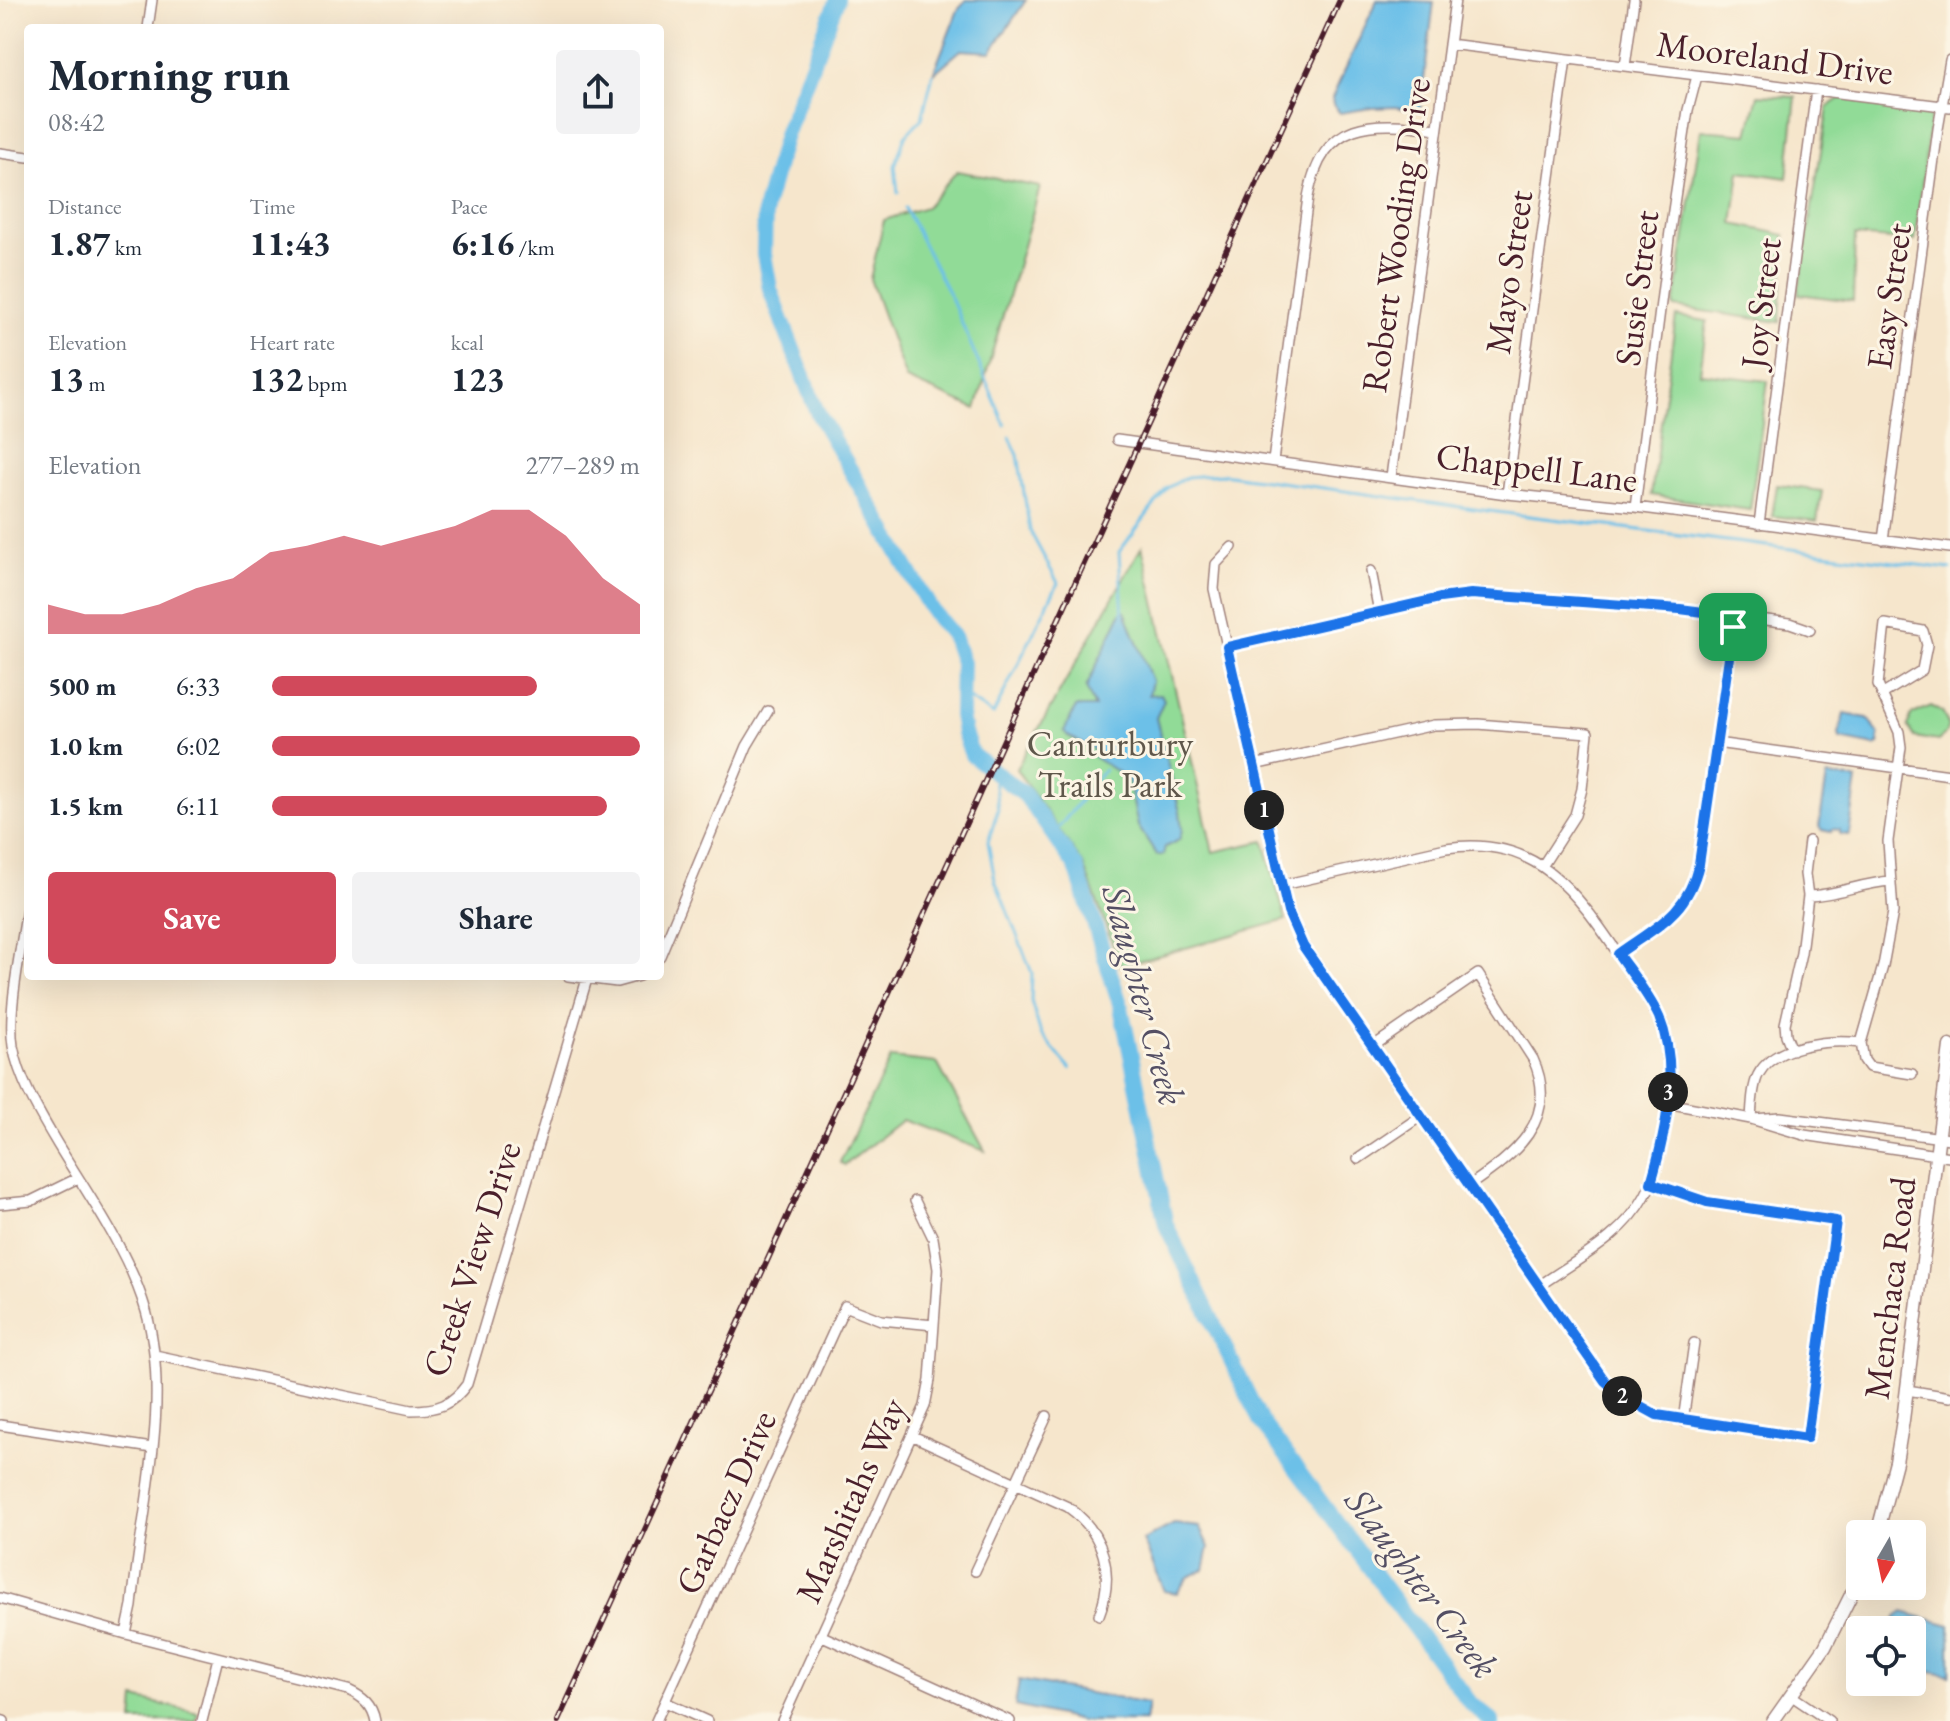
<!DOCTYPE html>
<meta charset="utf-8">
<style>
body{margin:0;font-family:"EB Garamond",serif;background:#f2f2f3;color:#1f2937;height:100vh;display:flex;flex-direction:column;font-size:30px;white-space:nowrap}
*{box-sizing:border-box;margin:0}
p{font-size:26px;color:#747a83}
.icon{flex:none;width:44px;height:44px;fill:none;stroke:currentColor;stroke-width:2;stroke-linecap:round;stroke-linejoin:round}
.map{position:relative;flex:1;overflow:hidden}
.sheet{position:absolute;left:24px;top:24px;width:640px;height:956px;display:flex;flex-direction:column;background:#fff;border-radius:8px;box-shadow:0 8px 32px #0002}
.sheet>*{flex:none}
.needle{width:52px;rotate:189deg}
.fabs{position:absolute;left:1846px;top:1520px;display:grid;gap:16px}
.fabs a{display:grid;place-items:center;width:80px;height:80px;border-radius:8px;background:#fff;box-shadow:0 8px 32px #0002;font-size:40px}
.pin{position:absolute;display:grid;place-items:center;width:68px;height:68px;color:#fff;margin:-34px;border-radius:16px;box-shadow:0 4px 12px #0006}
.km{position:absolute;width:40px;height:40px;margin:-20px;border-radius:50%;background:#222;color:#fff;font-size:22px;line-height:40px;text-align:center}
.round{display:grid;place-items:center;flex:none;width:84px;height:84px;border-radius:8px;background:#f2f2f3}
.head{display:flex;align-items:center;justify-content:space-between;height:136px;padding:0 24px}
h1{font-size:44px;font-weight:700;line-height:60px}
.stats{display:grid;grid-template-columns:repeat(3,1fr);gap:12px;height:136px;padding:8px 24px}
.stats div{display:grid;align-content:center}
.stats b{font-size:34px;font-weight:700}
.stats small{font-size:22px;font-weight:400}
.stats p{font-size:22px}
.chart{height:224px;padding:16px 24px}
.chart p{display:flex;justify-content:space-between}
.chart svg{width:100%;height:144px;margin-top:8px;fill:#d1495b;opacity:.7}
.primary-button{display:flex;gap:16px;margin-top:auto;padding:16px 24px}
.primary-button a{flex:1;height:92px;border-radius:8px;background:#d1495b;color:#fff;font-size:32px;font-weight:700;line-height:92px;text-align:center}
.primary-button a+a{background:#f2f2f3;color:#1f2937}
ul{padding:0 24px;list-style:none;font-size:26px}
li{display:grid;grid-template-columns:128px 96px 1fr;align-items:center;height:60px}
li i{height:20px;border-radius:10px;background:#d1495b}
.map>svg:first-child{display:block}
.green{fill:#91db97;stroke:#6e7d61;stroke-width:2}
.water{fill:#6cc0e8;stroke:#5b708a;stroke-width:2}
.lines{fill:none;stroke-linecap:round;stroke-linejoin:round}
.stream{stroke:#6cc0e8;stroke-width:3}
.river{stroke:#6cc0e8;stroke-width:16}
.minor-casing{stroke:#a0827c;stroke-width:12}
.secondary-casing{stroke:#a0827c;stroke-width:15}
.minor{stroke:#fff;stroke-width:9}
.secondary{stroke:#fff;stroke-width:12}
.rail-casing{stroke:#4a1f2b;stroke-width:6}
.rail{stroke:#fcf5e5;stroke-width:3;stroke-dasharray:9;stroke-linecap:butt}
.route-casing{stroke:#fff;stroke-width:16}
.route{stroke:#1a73e8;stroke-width:10}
.labels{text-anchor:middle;stroke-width:6;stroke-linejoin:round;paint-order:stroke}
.street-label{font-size:36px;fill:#4a1f2b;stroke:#fcf5e5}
.park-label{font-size:36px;fill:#5f574b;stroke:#fcf5e5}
.water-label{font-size:38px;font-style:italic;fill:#544f64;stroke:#fcf5e5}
</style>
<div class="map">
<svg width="1950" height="1721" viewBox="0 0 1950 1721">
<rect width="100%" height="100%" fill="#fcf5e5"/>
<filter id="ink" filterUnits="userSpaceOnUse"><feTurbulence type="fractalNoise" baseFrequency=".0125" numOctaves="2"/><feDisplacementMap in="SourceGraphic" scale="16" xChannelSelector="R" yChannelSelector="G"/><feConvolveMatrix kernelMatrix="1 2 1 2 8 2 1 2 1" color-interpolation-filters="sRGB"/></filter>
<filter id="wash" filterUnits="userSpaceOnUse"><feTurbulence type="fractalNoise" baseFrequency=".006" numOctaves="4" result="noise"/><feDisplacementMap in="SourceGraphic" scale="32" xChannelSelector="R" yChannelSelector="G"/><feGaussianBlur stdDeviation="1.8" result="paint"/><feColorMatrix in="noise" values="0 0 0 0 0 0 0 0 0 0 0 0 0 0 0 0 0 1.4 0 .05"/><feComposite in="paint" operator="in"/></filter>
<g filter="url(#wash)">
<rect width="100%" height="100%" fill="#f6e6cc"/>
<path class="green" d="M1758 95 1796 97 1787 178 1740 171 1733 224 1785 235 1780 322 1674 307 1701 130 1748 134Z
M1841 98 1931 112 1915 241 1855 236 1853 301 1798 294 1828 107Z
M957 171 1040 187 976 409 906 379 870 279 884 220 926 207Z
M1676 316 1707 321 1700 373 1768 381 1750 510 1651 495Z
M1777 485 1822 491 1817 521 1772 516Z
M1142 546 1213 852 1264 841 1286 920 1121 966 1083 864 1016 769Z
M1931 706 1942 712 1948 724 1946 733 1938 741 1915 737 1908 726 1911 715Z
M891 1058 937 1063 985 1151 902 1120 845 1165 840 1162Z
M135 1698 198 1713 196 1721H133Z"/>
<path class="water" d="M966 0H1026L991 52 961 50 933 74 958 10Z
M1377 0 1434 2 1420 111 1395 107 1371 108 1340 113 1333 105 1332 98Z
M1125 611 1152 681 1149 695 1161 694 1164 700 1156 718 1180 812 1182 830 1179 840 1165 847 1163 855H1157L1138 826 1129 783 1124 776 1094 757V749L1068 736 1064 731 1076 707H1095L1086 688 1121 613Z
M1844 714 1867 718 1879 734V744L1875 746 1840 739 1839 734Z
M1829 776 1857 780 1849 835 1840 834V830L1832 829 1831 832 1822 830 1819 827 1827 777Z
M1174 1524 1199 1527 1209 1547 1204 1570 1188 1577 1177 1593 1164 1591 1143 1540Z
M1903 1612 1950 1625V1675L1926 1670 1929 1647 1924 1641 1912 1639V1630H1894L1896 1617Z
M1019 1680 1148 1704 1145 1721H1081L1015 1706Z"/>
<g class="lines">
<path class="stream" d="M898 193 895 166 905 136 922 118 933 74
M905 208 951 298 1005 425
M1123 616 1119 552 1167 488 1187 477 1222 474 1489 511 1950 569
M963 695 993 715 1058 583 1030 531 1018 455 1010 437
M993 771 998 809 988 842 995 880 1032 973 1031 1001 1041 1034 1070 1069
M1053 835 1104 770"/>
<path class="river" d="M837 0 785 135 765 208 764 254 770 289 817 412 932 611 953 636 962 663 961 715 964 733 972 755 1025 795 1076 867 1121 1007 1166 1225 1260 1420 1471 1704 1492 1721"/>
</g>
</g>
<g filter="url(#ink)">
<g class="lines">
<defs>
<path id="minor" d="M148 28 152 0
M1449 44 1950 107
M1625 66 1634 0
M0 153 28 157
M1117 440 1507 494 1635 507 1950 548
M1273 461 1308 197C1323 117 1372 121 1437 129
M1391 477 1455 0
M1507 494 1566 59
M1635 507 1670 231 1688 110 1697 76
M1759 524 1816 90
M1883 540 1938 129 1950 60
M1232 547 1216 564 1214 589 1285 902 1303 946 1605 1381 1624 1397 1657 1415 1807 1438 1836 1221 1707 1202 1651 1183
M1371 571 1379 612
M1227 647 1440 598 1471 594 1680 609 1790 623 1810 630
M1883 694 1922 670 1927 645 1923 631 1885 624 1878 685 1899 732 1901 747 1888 841 1893 912 1883 966 1861 1043 1864 1060 1869 1067 1912 1074
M1716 743 1950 775
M1254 765 1434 725 1478 724 1588 733 1582 789 1575 815 1543 865
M1282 885 1446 848C1538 834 1577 893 1623 961 1640 986 1659 1011 1667 1041 1676 1077 1663 1163 1645 1196 1623 1237 1576 1260 1539 1286
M1808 896C1836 895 1862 883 1891 881
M28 901C23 941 7 1008 13 1046 19 1079 38 1111 55 1140 87 1194 128 1249 146 1311 172 1402 141 1512 132 1606L126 1634 348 1690C363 1697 372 1704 375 1721
M1618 954C1657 926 1688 914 1699 864L1735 616
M660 956 747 746 768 711
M568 976 617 982 639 976
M1372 1047 1478 974 1533 1059C1561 1120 1513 1156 1470 1185
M1792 1050 1786 1035 1785 1024 1801 953 1808 896 1805 874 1809 841
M1667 1103 1751 1119 1804 1135 1950 1157
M1751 1119C1752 1105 1752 1088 1758 1075 1774 1044 1831 1039 1861 1043
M1754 1119 1780 1117 1950 1139
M1358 1159 1421 1116
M0 1204 31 1201 78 1178
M155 1355 411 1410C438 1410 452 1405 467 1384L587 979
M1907 1390 1950 1397
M1683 1421 1694 1343
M0 1425 152 1448
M913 1436 1068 1507C1105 1533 1115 1575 1099 1615
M975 1571 1047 1416
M0 1598 126 1634
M820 1635 1010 1721
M1792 1696 1829 1721
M665 1702 707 1721
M0 1720 4 1721
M202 1721 218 1658
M656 1721 845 1306 881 1320 934 1325
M782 1721 925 1406 930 1380 938 1269 933 1238 915 1201"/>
<path id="secondary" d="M1877 1534 1896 1462 1903 1420 1950 1046
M1773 1721 1825 1647 1860 1577"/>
</defs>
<use href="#minor" class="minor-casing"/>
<use href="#secondary" class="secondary-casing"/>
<use href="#minor" class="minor"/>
<use href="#secondary" class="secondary"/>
<defs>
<path id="rail" d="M558 1721 1340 0"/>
</defs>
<use href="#rail" class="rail-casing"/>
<use href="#rail" class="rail"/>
</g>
</g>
<g class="lines" filter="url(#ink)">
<defs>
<path id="route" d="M1471 594 1680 609 1735 616 1699 864C1687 914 1657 926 1618 954 1632 974 1649 995 1659 1017 1680 1068 1666 1132 1651 1183L1707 1202 1836 1221 1807 1438 1657 1415 1624 1397 1605 1381 1303 946 1288 912 1227 647 1440 598Z"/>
</defs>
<use href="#route" class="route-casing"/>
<use href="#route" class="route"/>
</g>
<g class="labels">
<g class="street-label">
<text transform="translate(1775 57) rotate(7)" y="13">Mooreland Drive</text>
<text transform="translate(1395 235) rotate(-82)" y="13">Robert Wooding Drive</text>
<text transform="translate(1508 272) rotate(-82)" y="13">Mayo Street</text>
<text transform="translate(1636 288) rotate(-83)" y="13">Susie Street</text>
<text transform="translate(1888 296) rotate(-82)" y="13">Easy Street</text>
<text transform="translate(1760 303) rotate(-83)" y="13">Joy Street</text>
<text transform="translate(1537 467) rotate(7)" y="13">Chappell Lane</text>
<text transform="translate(471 1259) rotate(-72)" y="13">Creek View Drive</text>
<text transform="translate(1889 1288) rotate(-83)" y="13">Menchaca Road</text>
<text transform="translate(850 1500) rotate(-66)" y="13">Marshitahs Way</text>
<text transform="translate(725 1502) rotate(-66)" y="13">Garbacz Drive</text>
</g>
<g class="park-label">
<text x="1110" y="756">Canturbury<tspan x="1110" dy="41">Trails Park</tspan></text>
</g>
<g class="water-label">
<text transform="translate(1144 995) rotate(75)" y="13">Slaughter Creek</text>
<text transform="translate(1422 1583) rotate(53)" y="13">Slaughter Creek</text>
</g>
</g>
</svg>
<div class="fabs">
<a><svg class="needle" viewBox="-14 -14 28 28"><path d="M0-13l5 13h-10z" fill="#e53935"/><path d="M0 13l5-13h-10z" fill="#747a83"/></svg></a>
<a><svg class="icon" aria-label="locate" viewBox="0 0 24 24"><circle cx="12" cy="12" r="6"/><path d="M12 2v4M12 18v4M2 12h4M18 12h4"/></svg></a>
</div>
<div class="pin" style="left:1733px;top:627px;background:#1e9e55"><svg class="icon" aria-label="arrive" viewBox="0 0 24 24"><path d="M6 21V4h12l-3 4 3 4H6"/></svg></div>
<b class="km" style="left:1264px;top:810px">1</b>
<b class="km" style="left:1622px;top:1396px">2</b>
<b class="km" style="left:1668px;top:1092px">3</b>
<section class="sheet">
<div class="head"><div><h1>Morning run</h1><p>08:42</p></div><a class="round"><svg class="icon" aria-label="share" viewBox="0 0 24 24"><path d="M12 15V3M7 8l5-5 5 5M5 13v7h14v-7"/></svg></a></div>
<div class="stats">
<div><p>Distance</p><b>1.87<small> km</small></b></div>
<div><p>Time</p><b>11:43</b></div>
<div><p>Pace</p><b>6:16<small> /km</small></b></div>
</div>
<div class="stats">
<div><p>Elevation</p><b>13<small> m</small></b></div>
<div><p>Heart rate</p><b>132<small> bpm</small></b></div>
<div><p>kcal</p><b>123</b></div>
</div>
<div class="chart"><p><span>Elevation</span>277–289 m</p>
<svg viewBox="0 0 160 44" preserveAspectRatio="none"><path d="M0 44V35L10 38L20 38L30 35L40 30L50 27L60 19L70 17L80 14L90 17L100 14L110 11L120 6L130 6L140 14L150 27L160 35V44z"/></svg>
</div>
<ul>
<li><b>500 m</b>6:33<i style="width:72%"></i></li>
<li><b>1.0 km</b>6:02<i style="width:100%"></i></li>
<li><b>1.5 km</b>6:11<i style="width:91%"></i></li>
</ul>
<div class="primary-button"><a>Save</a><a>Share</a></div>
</section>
</div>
